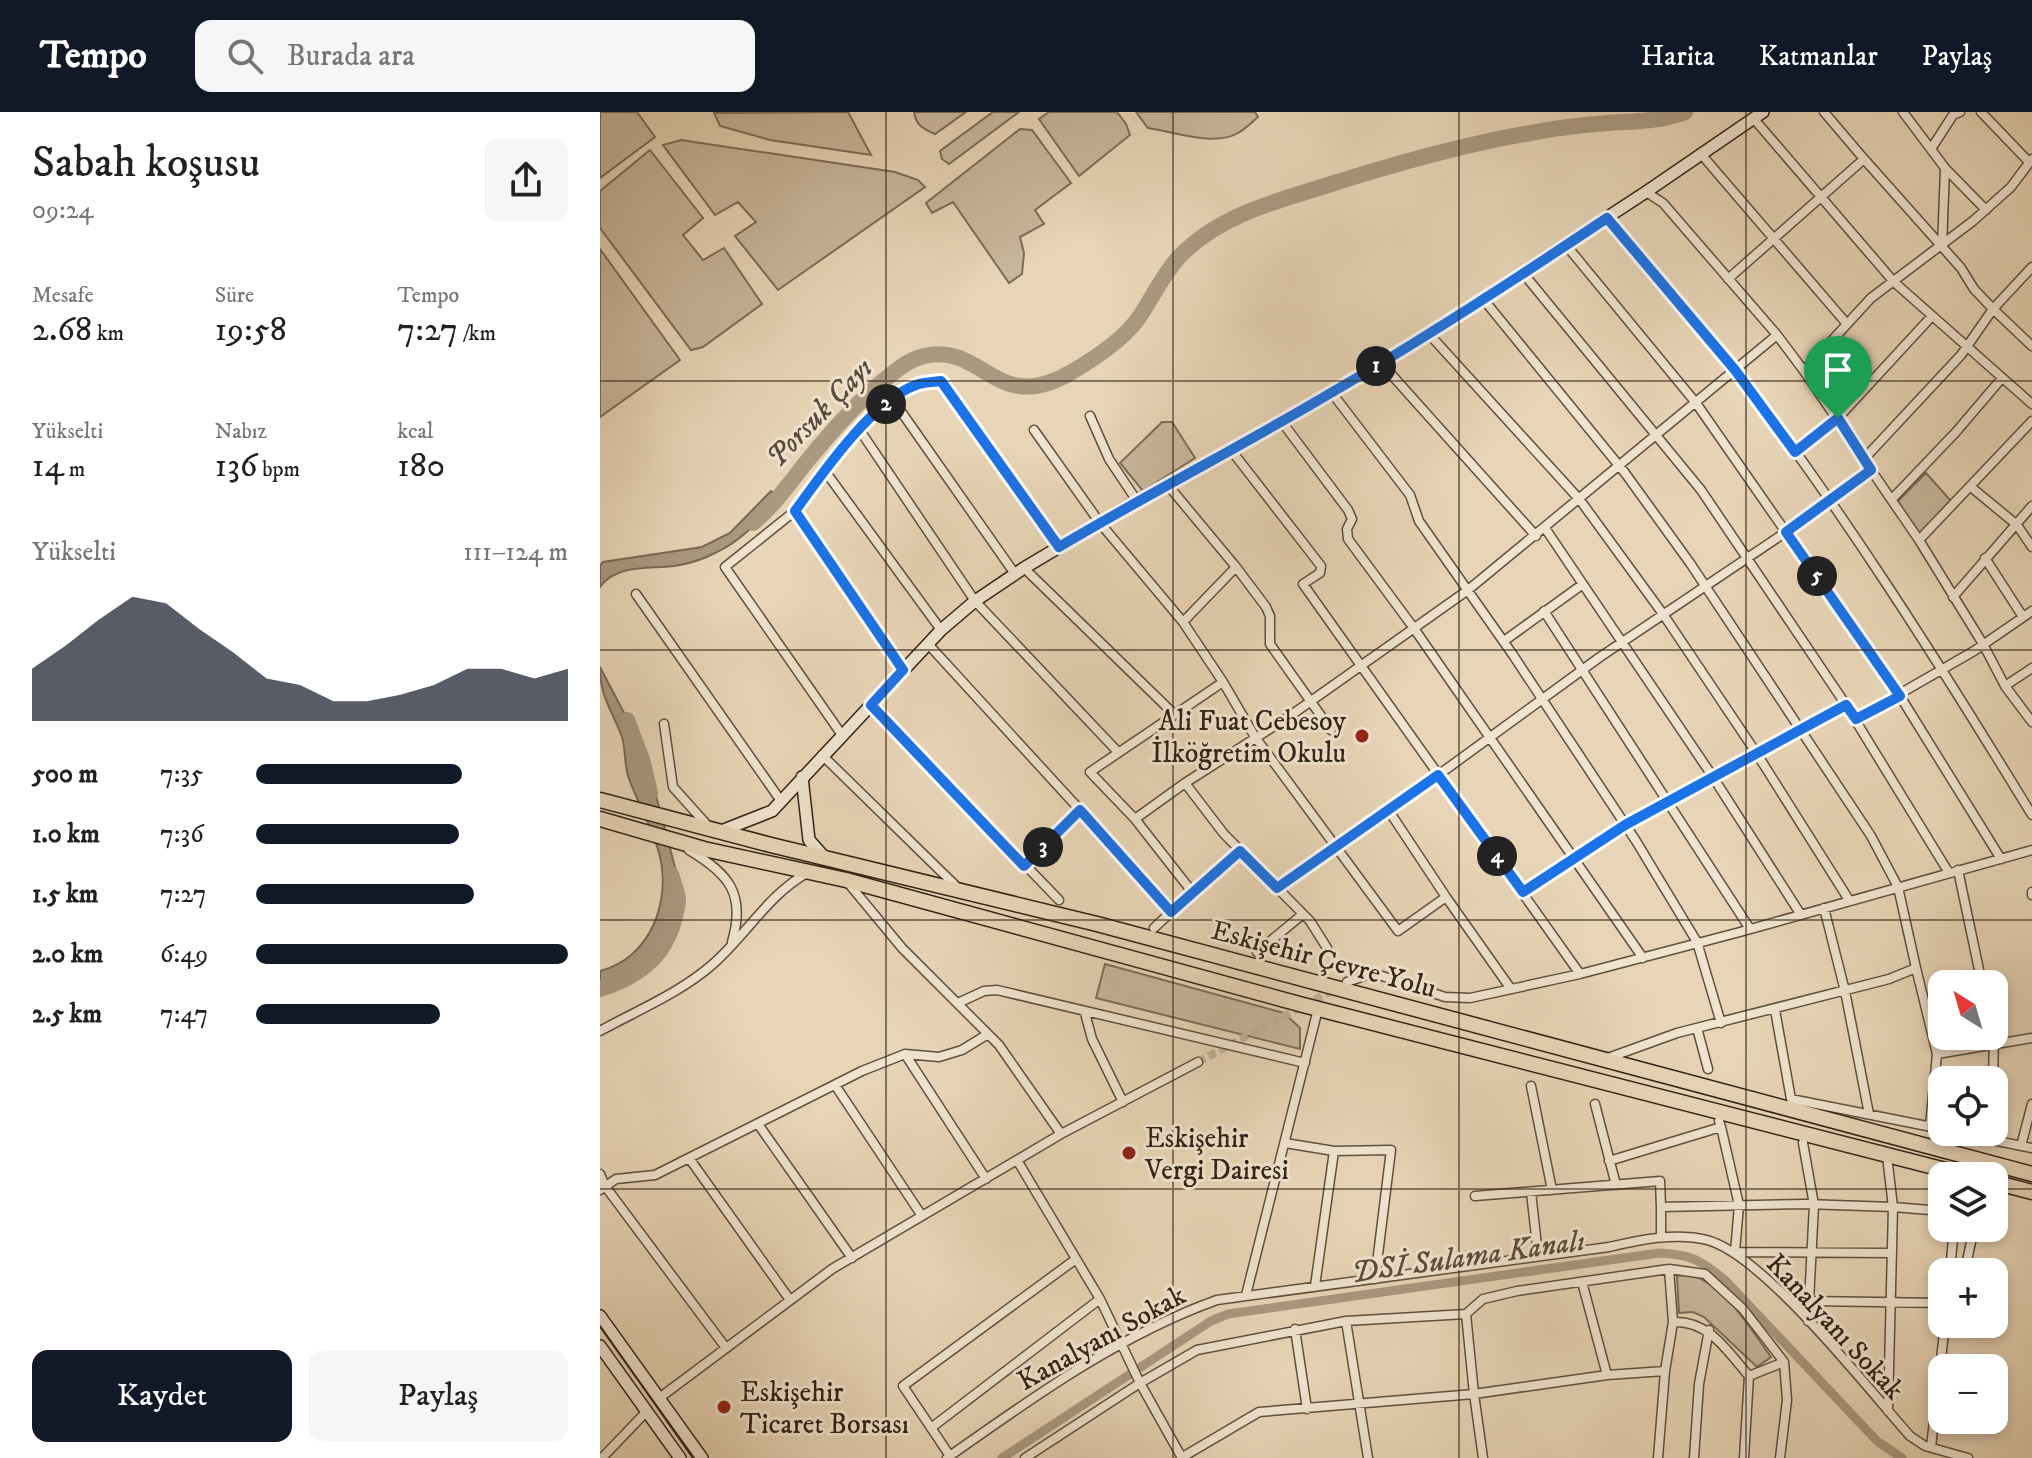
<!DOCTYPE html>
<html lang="tr">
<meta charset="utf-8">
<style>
body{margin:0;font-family:"IM FELL DW Pica",serif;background:#f6f6f6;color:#202124;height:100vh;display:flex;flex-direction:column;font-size:30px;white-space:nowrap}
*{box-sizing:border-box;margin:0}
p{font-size:26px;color:#757577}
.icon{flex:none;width:44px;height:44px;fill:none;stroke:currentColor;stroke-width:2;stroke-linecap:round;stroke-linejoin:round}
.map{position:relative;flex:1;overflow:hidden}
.details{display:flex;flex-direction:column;background:#fff;width:600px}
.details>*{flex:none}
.needle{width:52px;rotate:323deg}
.fabs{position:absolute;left:1328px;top:858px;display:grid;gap:16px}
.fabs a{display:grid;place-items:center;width:80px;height:80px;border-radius:16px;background:#fff;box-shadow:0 4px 12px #0003;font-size:40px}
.pin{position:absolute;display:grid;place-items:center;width:68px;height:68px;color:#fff;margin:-82px -34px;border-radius:50% 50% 50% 0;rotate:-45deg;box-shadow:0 0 8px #0007}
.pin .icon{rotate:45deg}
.km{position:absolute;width:40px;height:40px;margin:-20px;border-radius:50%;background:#222;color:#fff;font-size:22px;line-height:40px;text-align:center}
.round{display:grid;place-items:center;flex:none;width:84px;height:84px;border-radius:16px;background:#f6f6f6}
.head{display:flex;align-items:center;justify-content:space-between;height:136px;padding:0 32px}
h1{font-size:44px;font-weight:600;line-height:60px}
.metrics{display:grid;grid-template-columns:repeat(3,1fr);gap:12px;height:136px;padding:8px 32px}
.metrics div{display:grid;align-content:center}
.metrics b{font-size:34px;font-weight:600}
.metrics small{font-size:22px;font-weight:400}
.metrics p{font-size:22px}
.chart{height:224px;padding:16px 32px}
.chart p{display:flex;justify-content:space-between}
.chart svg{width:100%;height:144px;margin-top:8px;fill:#111827;opacity:.7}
.cta{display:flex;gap:16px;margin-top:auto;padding:16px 32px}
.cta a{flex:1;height:92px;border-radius:16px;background:#111827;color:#fff;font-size:32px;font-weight:600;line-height:92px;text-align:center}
.cta a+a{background:#f6f6f6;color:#202124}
ul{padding:0 32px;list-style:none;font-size:26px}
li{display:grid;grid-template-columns:128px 96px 1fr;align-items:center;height:60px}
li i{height:20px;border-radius:10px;background:#111827}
header{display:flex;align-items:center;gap:48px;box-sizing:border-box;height:112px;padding:0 40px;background:#111827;color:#fff}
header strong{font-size:38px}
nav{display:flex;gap:44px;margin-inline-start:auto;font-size:28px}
.search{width:560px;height:72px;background:#f6f6f6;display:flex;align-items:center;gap:20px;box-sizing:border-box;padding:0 28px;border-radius:16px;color:#757577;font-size:30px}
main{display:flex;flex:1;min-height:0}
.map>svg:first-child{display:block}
.green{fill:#c9b79c;stroke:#7d6c59;stroke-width:2}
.water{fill:#aa9880;stroke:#7a6956;stroke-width:2}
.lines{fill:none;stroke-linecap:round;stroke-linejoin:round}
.canal{stroke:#aa9880;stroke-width:9}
.river{stroke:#aa9880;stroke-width:16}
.street-tunnel{stroke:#c3b197;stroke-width:8;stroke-dasharray:8 4;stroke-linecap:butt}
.street-casing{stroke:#5f4f3e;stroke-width:11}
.secondary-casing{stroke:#312216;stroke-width:14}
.highway-casing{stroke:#312216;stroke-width:17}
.street{stroke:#f0e4d0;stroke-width:8}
.secondary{stroke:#f0e4d0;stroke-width:11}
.highway{stroke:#e8d5b7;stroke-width:14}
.tram{stroke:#312216;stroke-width:2}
.route-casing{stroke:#fff;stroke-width:16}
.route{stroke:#1a73e8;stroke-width:10}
.grid{fill:none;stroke:#312216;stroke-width:2;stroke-opacity:0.55}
.poi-dot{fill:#8f2418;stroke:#f0e4d0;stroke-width:3}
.labels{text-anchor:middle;stroke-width:6;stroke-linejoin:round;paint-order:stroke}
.poi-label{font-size:28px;fill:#312216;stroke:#f0e4d0;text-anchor:start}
.street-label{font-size:28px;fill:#312216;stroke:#f0e4d0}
.water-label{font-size:30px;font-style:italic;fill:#5b4b3b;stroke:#f0e4d0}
</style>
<header>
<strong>Tempo</strong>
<div class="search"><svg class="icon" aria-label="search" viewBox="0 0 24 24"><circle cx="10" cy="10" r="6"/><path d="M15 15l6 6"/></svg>Burada ara</div>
<nav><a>Harita</a><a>Katmanlar</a><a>Paylaş</a></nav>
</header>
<main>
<section class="details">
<div class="head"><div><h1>Sabah koşusu</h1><p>09:24</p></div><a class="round"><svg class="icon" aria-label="share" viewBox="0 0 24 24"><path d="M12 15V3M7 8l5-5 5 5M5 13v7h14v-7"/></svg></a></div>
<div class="metrics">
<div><p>Mesafe</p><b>2.68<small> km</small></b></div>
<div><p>Süre</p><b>19:58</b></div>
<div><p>Tempo</p><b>7:27<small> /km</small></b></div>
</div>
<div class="metrics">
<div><p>Yükselti</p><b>14<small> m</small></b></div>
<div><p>Nabız</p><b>136<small> bpm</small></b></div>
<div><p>kcal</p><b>180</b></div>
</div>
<div class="chart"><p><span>Yükselti</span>111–124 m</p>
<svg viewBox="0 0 160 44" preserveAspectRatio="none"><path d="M0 44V28L10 21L20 13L30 6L40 8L50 16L60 23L70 31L80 33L90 38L100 38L110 36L120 33L130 28L140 28L150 31L160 28V44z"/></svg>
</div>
<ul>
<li><b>500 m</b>7:35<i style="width:66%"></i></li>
<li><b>1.0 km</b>7:36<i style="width:65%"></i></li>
<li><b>1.5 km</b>7:27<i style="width:70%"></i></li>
<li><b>2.0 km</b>6:49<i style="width:100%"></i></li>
<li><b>2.5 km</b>7:47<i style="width:59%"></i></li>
</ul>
<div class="cta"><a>Kaydet</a><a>Paylaş</a></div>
</section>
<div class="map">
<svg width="1432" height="1346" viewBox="0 0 1432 1346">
<rect width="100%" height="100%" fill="#e8d5b7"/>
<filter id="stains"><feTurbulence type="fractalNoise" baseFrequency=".0025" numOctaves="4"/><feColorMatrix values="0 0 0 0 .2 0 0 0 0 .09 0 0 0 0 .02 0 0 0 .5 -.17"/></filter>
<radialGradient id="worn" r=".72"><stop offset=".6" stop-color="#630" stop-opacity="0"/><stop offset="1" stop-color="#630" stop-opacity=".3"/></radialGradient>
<path class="green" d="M0 0H37L55 25 0 66Z
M248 0 271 43 170 28 120 14 114 1Z
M314 0H366L335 22C323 17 316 13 314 0Z
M393 0H419L349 52 342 47 340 39Z
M449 0H517L526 12 530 23 479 64 439 7Z
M536 0H655L658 5C652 10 645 17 638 21 614 35 575 20 548 16Z
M420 17 432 18 471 71 435 98 444 112 420 125 424 141 422 162 409 171 353 90 332 101 326 91Z
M81 28 295 60 318 68 325 75 178 178 135 124 156 110 138 90 115 103 63 33Z
M50 38 103 106 83 123 103 148 124 136 162 192 103 235 91 238 0 116V79Z
M0 137 80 248 0 305Z
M562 310H572L595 346 543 379 520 351Z
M1326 361 1352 390 1322 426 1297 390Z
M505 852 684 901 700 916V937L496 886Z
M1090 1162C1127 1175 1148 1214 1171 1245L1157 1255 1104 1205 1093 1200 1079 1201 1077 1164Z"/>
<path class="water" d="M171 379 179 384C162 406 142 429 115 441 104 447 87 452 74 454 49 457 16 452 0 475V454L3 450 102 435 130 421Z
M0 555 33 618 37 646 55 680 79 770 75 800 59 835 46 854 0 875V859C51 846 72 788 59 741 52 715 38 691 29 667 24 653 26 638 22 625 12 598 0 585 0 555Z"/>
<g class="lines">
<path class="canal" d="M402 1346 611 1209 628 1202 1059 1141C1091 1142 1102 1149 1126 1169L1277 1329 1302 1346"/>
<path class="river" d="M153 411C175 393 190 370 208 348 231 320 255 292 283 269 296 259 307 248 324 244 383 230 396 304 470 261 494 247 525 227 540 204 554 183 563 162 580 144 619 104 673 90 725 74 794 52 864 32 936 20 960 15 984 13 1008 11 1035 9 1059 10 1085 0
M27 608 42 647 50 681
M0 877C35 866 62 848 73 812 75 804 78 795 78 787 77 779 73 770 71 762"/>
<path class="street-tunnel" d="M598 950 735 877"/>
<defs>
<path id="street" d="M1224 0 1264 47
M1303 0 1345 56 1386 98
M1381 0 1429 50
M1154 7 1294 170 1432 292
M1331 37 1353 3 1360 0
M1101 42 1247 212
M1007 106C1050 157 1096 206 1136 259 1244 400 1339 551 1432 703
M966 133 1096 291 1300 584 1401 747
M1342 135 1345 56
M1432 155 1393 197 1432 234
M923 161 1101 378 1246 593
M1128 167 1264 47 1361 156 1374 177 1393 197 1361 243 1264 347 1204 259
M884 188 1025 361 1090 451 1271 724 1298 775 1316 856 1289 867 1077 921 1005 947
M829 222 980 388 1063 502 1157 642 1249 788
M1177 223 1204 259 1271 186 1373 109 1411 75 1432 47
M781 251 936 424
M732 281 810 383 819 409 913 543 1036 729 1097 830 1121 911
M293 288 415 462
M490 304 509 347 537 389
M682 310 748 398 752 407 747 417 748 427 813 515 1043 846
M259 317 375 489 518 640
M434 318 500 411 583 510 623 570 490 660 535 707 593 781
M631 338 721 454 720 461 703 472 980 862
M1195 340 1238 306 1332 204
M1269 355 1319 428 1383 532 1405 574 1432 610
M225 359 341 518
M567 372 636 455 666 495 670 504V532L731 618
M1371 375 1417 413 1432 435
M1292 387 1356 320 1402 266
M195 399 125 455 242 623
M945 416 1113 665 1201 803
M1319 428 1432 309
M1385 446 1423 505
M424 456 574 602
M36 482 181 689
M1353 485 1432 394
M944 499 1150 817
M583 510 636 455
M904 529 983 472
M328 532 480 698 424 754
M303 558 195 399C222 362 272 289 316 273 323 270 334 270 341 269L459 435
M623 570 655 625 798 819 846 785 911 877
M1405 574 1432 556
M271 593 459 788
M1256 607 1374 539 1432 499
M64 612 73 675 107 713
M222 643 359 777
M585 671 624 722 710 809 727 836
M480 698 571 800 554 816
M789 699 846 785
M535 707 585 671 687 606 868 478 1177 223 1063 91 1046 80
M89 738C129 762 146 782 132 830
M1358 758 1382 872
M249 772 302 836 399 933 461 1022
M677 776 789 699 1000 545 1186 420 1271 358
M923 780 1025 713 1246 593 1349 761
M1432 780V783
M1224 796 1245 879 1269 1002
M571 800 640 739
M657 840 703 802
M1316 856 1337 942 1330 1014
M747 870 773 861 845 885 870 886 980 862 1140 820 1432 738
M358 891 384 879 397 878 705 951
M1175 898 1191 987 1342 1017
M485 901 492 927 523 990
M1097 916 1108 957
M0 919C38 898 80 881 113 852 146 823 168 783 207 761
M305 942 386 1067
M1337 942 1432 926
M1393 968 1394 924
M235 973 322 1104
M931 974 952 1078
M995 992 1016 1073
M158 1012 252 1146
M1121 1015 1139 1093 1135 1140 1292 1141
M1353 1020 1432 1036
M685 1031 734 1039 791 1038 775 1167
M1203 1031 1214 1093 1208 1209
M1421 1034 1432 992
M1287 1044 1293 1095 1342 1099
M89 1046 190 1188
M417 1048 500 1187 540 1271 425 1346
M1009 1049 1121 1015 1119 1009
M0 1062 5 1074 126 1236
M0 1078 16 1067 55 1063 262 959 305 942 339 945 362 938 388 922
M931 1080 938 1143
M875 1084 1060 1069 1061 1095 1205 1092 1293 1095 1288 1299
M1061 1095V1124
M1351 1155 1365 1158 1374 1116
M1350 1159 1354 1116
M982 1170 1007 1263
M715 1174 734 1039
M646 1183 718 897
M1209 1189 1342 1191
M746 1209 768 1346
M1073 1210C1109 1208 1127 1239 1149 1264L1184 1250
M695 1217 707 1297
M1065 1259 1007 1263 874 1282 866 1202 883 1187 917 1179 1069 1157 1105 1162 1143 1197 1184 1250 1187 1288 1180 1346
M58 1287 232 1157 461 1022 598 950
M331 1316 500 1187
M1331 1335 1345 1212
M350 1344 303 1274 476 1147
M2 1346 47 1299
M347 1346C432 1286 519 1223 617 1188L1009 1135C1039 1128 1076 1120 1107 1128 1164 1143 1268 1277 1310 1324L1325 1334 1368 1346
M581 1346 659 1300 874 1282 883 1346
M582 1346 540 1271 597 1238 746 1209 866 1202
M1058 1346 1065 1259 1073 1210 1069 1157
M1094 1346 1099 1272 1109 1218
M1144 1346 1149 1264"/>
<path id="secondary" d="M202 665 209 728 224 745
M121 719 172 699 341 518 375 489 424 456 528 394 682 310 829 222 1046 80 1163 0
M0 1204 102 1346
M0 1234 80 1346"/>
<path id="highway" d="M0 688 171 733 497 812 1432 1062
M0 707 104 737 246 768 703 893 1369 1064
M1394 1070 1432 1080"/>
</defs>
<use href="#street" class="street-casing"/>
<use href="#secondary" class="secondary-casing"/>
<use href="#highway" class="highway-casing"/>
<use href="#street" class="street"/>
<use href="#secondary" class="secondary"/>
<use href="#highway" class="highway"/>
<path class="tram" d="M0 1214 93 1346"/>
</g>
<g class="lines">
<defs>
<path id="route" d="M1007 106 1135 258 1195 340 1238 306 1271 358 1186 420 1300 584 1256 607 1246 593 1025 713 923 780 838 663 677 776 640 739 571 800 480 698 424 754 271 593 303 558 195 399C222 362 272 289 316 273 323 270 333 270 341 269L459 435C548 382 640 335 729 282 824 227 916 167 1007 106Z"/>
</defs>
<use href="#route" class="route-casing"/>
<use href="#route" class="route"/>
</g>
<path class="grid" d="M286 0V1346M573 0V1346M859 0V1346M1146 0V1346M0 269H1432M0 538H1432M0 808H1432M0 1077H1342M1394 1077H1432"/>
<g class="poi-dot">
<circle cx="762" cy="624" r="8"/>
<circle cx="529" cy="1041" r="8"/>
<circle cx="124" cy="1295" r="8"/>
</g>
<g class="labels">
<g class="poi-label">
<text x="746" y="618" text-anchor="end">Ali Fuat Cebesoy<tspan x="746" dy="32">İlköğretim Okulu</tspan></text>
<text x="545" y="1035">Eskişehir<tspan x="545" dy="32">Vergi Dairesi</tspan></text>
<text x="140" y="1289">Eskişehir<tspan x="140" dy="32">Ticaret Borsası</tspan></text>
</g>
<g class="street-label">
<text transform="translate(724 846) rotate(15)" y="10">Eskişehir Çevre Yolu</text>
<text transform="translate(1236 1214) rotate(47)" y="10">Kanalyanı Sokak</text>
<text transform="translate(501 1225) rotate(-29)" y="10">Kanalyanı Sokak</text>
</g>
<g class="water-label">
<text transform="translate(219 300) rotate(-46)" y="10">Porsuk Çayı</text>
<text transform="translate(868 1144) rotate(-8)" y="10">DSİ Sulama Kanalı</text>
</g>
</g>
<rect width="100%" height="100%" filter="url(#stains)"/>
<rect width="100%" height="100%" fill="url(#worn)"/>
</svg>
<div class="fabs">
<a><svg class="needle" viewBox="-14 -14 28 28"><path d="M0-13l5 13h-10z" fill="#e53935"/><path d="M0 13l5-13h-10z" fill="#757577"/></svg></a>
<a><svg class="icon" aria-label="locate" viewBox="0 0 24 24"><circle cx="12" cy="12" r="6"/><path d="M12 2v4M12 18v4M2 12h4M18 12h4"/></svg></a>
<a><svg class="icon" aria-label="layers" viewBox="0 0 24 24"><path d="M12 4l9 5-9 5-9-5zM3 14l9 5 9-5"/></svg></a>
<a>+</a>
<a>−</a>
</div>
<div class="pin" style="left:1238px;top:306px;background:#1e9e55"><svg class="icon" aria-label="arrive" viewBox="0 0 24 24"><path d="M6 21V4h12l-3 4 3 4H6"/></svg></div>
<b class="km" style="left:776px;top:254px">1</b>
<b class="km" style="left:286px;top:292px">2</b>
<b class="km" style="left:443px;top:735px">3</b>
<b class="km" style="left:897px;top:744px">4</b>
<b class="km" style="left:1217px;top:464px">5</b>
</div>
</main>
